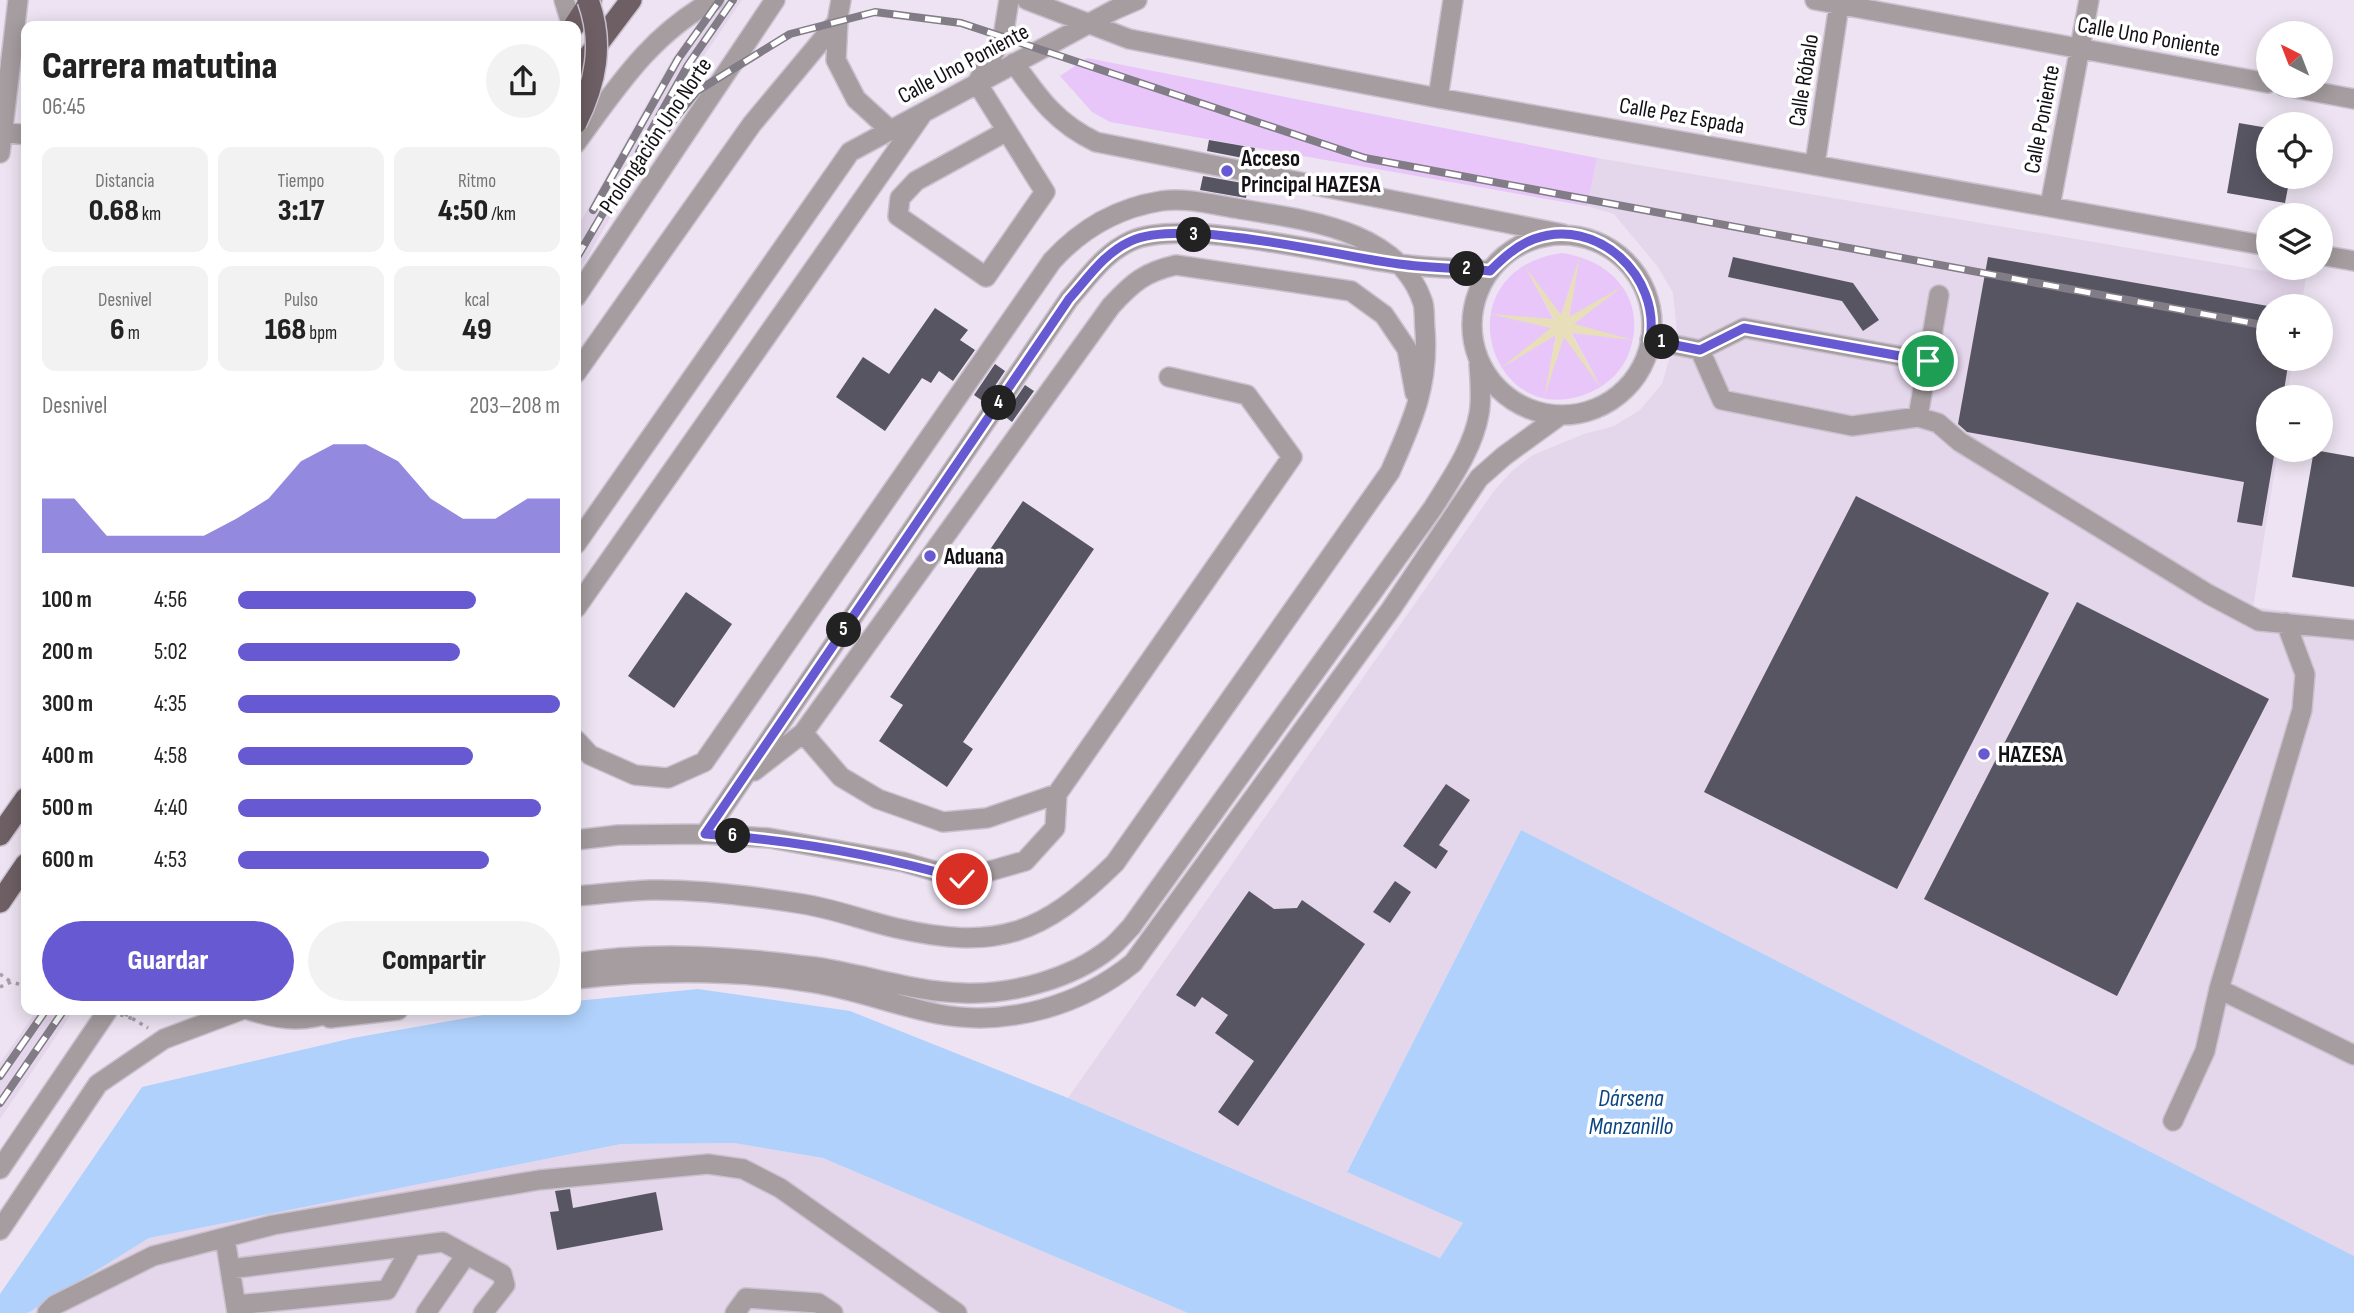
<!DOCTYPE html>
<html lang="es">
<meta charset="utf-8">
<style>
body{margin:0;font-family:"Sofia Sans Condensed",sans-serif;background:#f2f2f2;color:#222;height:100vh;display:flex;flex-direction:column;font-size:26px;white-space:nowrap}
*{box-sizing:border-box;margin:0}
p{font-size:23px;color:#767676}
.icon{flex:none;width:38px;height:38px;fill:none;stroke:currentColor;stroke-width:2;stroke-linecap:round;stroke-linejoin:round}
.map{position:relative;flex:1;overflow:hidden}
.side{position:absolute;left:21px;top:21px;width:560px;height:994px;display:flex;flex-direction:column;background:#fff;border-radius:14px;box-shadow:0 4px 18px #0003}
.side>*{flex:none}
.needle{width:46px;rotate:318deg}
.fabs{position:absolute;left:2256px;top:21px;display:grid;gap:14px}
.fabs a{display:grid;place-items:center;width:77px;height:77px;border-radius:50%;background:#fff;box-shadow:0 4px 18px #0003;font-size:35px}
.pin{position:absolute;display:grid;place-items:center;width:60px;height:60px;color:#fff;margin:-30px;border:4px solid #fff;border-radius:50%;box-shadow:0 2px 7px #0007}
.km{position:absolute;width:35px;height:35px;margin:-18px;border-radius:50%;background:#222;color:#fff;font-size:19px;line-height:35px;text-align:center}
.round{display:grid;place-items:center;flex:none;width:74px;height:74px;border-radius:37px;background:#f2f2f2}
.head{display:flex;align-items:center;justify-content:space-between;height:119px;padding:0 21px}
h1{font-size:38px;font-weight:800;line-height:52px}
.figures{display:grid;grid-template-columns:repeat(3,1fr);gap:10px;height:119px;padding:7px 21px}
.figures div{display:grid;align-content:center;border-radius:14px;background:#f2f2f2;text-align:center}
.figures b{font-size:30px;font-weight:800}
.figures small{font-size:19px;font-weight:400}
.figures p{font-size:19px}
.chart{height:196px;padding:14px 21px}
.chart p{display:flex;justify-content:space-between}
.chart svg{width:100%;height:126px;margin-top:7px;fill:#6659d2;opacity:.7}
.primary-button{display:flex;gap:14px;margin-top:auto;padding:14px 21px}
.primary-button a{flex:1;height:80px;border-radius:42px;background:#6659d2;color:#fff;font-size:28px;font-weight:800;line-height:80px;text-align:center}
.primary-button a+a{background:#f2f2f2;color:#222}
ul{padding:0 21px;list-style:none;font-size:23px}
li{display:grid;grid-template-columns:112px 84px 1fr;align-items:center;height:52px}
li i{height:18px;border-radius:9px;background:#6659d2}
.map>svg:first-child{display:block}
.built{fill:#e4d6eb}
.green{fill:#e8c6fa;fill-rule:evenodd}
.sand{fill:#e8deb9}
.water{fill:#afd1fc}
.building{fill:#585562}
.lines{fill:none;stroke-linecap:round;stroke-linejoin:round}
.minor-casing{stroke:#cac1cf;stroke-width:22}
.major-casing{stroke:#cac1cf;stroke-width:24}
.path{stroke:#a69faa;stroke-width:3.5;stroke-dasharray:3.5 5;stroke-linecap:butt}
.minor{stroke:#a59d9f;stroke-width:19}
.major{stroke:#6d5f63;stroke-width:21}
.rail-casing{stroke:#827c86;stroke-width:8}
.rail{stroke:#fff;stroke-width:5;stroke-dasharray:16;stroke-linecap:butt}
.major-bridge-casing{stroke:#cac1cf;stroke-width:24;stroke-linecap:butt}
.path-bridge{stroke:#a69faa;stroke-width:3.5;stroke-dasharray:3.5 5;stroke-linecap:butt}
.major-bridge{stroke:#6d5f63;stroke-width:21}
.route-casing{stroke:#fff;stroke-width:14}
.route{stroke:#6659d2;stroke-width:9}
.poi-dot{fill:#6659d2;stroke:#fff;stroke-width:2.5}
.labels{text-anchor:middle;stroke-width:7;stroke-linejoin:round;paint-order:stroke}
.street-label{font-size:23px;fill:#141116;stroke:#fff}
.poi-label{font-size:23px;font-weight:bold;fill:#141116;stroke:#fff;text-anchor:start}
.water-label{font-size:24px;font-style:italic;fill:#094481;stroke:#fff}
</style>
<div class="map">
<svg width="2354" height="1313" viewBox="0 0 2354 1313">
<rect width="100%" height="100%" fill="#ede3f2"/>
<path class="built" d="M714 0H742L699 63 576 277V230L672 59Z
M1597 158 2306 278 2301 306H2268V359H2293L2287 397H2268V450H2278L2253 607 2354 619V1256L1521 830 1347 1171 1463 1223 1440 1258 1068 1098 1494 491 1512 471 1533 455 1584 434 1614 426 1640 410 1662 384 1677 332 1673 293 1658 267 1614 214 1587 206Z
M37 1010H74L0 1119V1063Z
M734 1143 823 1158 1188 1313H28L149 1238 621 1144Z"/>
<path class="green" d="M1087 58 1597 158 1587 206 1110 122 1092 112 1060 76Z
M1562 253C1612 260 1647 299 1630 350 1624 369 1609 384 1591 392 1490 437 1439 270 1562 253ZM1578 263 1569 318 1616 291 1573 324 1626 339 1571 332 1597 380 1564 336 1546 390 1556 334 1508 364 1552 328 1497 315 1554 320 1528 272 1561 316Z"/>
<path class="sand" d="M1580 256 1569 317 1623 286 1574 324 1633 340 1571 333 1601 388 1564 337 1544 398 1556 335 1501 368 1551 328 1490 314 1554 319 1524 265 1561 315Z"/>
<path class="water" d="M1521 830 2354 1256V1313H1188L823 1158 734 1143 621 1144 149 1238 28 1313H0V1294L142 1087 353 1038 512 1010H576V1001L698 989 850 1011 1068 1098 1440 1258 1463 1223 1347 1172Z"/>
<path class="building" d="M2239 123 2268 128V177H2290L2285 203 2227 193Z
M1209 140 1255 148 1253 160 1207 151Z
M1203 176 1248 184 1246 198 1200 190Z
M1733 257 1853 283 1879 320 1863 331 1842 301 1728 277Z
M1988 257 2268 306V359H2289L2283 397H2268V450H2275L2262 526 2237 522 2244 482 1967 432 1958 424Z
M935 308 968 330 960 340 975 350 953 381 939 371 931 383 922 378 885 431 836 397 863 357 889 374Z
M995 364 1005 371 984 402 974 395Z
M1025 385 1034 391 1012 422 1004 416Z
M2314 450 2354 457V587L2292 577Z
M1856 496 2049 593 1897 889 1704 792Z
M1023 501 1094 549 963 742 973 749 947 787 879 741 903 705 890 697Z
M686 592 732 624 674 708 628 676Z
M2077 602 2269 699 2117 996 1924 899Z
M1446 784 1470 800 1439 845 1448 851 1436 869 1403 846Z
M1395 881 1411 892 1390 923 1373 912Z
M1249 891 1274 909 1297 908 1302 900 1365 944 1238 1126 1218 1112 1254 1061 1215 1033 1228 1015 1202 997 1195 1007 1176 995Z
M570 1189 573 1208 656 1192 663 1230 557 1250 550 1212 559 1211 555 1191Z"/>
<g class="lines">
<defs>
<path id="minor" d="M564 0 572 26
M1027 0 1129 39 1438 98 2268 246
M1815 0 2268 83
M838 20 836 60 856 99 890 130
M1014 63C1039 98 1056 123 1096 142L1563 234
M2284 86 2354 99
M1438 98 1453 0
M1007 131 1045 192 986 277 898 216 900 198 916 181Z
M1007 131 977 83 1003 37 1009 0
M4 132 26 135
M576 143C617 87 651 34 714 0
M0 153 18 0
M1815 164 1839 5
M2050 206 2089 0
M1472 325a90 90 0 1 1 180 0a90 90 0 1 1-180 0Z
M2320 255 2354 261
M576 297 775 0
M1650 340 1700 350 1722 400 1852 426 1918 417 1938 423 1960 442 2208 594 2259 621 2354 630
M1700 350 1744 328 1928 361
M576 373 752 124 837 22 841 0
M1918 417 1939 295
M576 544 850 152 1114 10 1137 0
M576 608 921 116
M803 733 841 777 878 799 943 822 987 818 1057 794
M576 740 590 755 635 775 668 778 704 762 1052 261C1081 229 1117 208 1161 201 1186 197 1215 205 1240 209 1305 220 1399 229 1423 303 1425 311 1424 322 1425 330 1429 386 1412 422 1390 472L1115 863C1042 935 997 951 896 928 865 921 835 909 803 904 753 896 701 889 650 890 625 891 600 894 576 896
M754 771 803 733 1111 306C1133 282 1145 272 1176 265L1351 291 1384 315 1407 349 1415 393
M705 834 1069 299C1088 278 1104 253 1131 241 1184 217 1336 256 1399 264 1429 268 1460 268 1490 271
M576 840 618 835 705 834 769 838 903 862 962 879 1025 861 1055 828 1057 794 1292 457 1247 395 1169 377
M576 963C655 950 737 957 815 967 864 974 913 992 963 993 1011 995 1071 979 1109 949 1117 943 1124 934 1131 927L1433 508C1451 479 1473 448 1479 414 1482 398 1480 380 1479 364
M576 979C656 970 735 969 814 983 857 990 897 1006 938 1014 1007 1027 1080 1006 1133 963L1391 609 1479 478 1504 456 1559 416
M2219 989 2354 1055
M249 1010C286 1022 305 1022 341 1010
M330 1018 398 1010
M2173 1121 2205 1051 2219 989 2302 710 2305 674 2286 623
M0 1169 108 1010
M0 1230 98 1084 164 1039 241 1010
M225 1238 237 1313
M230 1269 443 1242 502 1274 505 1285 483 1313
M236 1305 387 1290 412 1246
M47 1313 55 1305 153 1256 273 1225 539 1180 708 1164 743 1169 780 1188 957 1313
M426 1313 466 1255
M735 1313 746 1298 818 1303 833 1313"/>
<path id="major" d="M574 26 591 0
M576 73 631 0
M0 835 26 798
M0 902 26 864"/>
</defs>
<use href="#minor" class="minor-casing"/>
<use href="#major" class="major-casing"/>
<path class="path" d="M0 974 11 982
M0 987 11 982 26 986
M125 1014 148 1028"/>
<use href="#minor" class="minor"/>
<use href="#major" class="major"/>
<defs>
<path id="rail" d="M639 152 688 65 733 0
M612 198 697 91 790 34 875 12 961 23 1365 158 2268 326
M593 210 678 59 720 0
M576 259 616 191
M0 1076 46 1010
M0 1103 64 1010"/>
</defs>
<use href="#rail" class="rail-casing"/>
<use href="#rail" class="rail"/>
<defs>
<path id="major-bridge" d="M576 123C596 83 604 43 588 0"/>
</defs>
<use href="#major-bridge" class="major-bridge-casing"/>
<path class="path-bridge" d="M104 1010 134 1019"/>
<use href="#major-bridge" class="major-bridge"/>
</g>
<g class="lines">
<defs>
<path id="route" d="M962 879C878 855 792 840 705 834L1069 299C1088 278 1104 253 1131 241 1184 217 1336 256 1399 264 1429 268 1460 268 1490 271 1503 258 1516 246 1534 239 1597 216 1661 276 1650 340L1700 350 1744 328 1928 361"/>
</defs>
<use href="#route" class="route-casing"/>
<use href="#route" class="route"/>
</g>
<g class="poi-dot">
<circle cx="1227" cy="171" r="7"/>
<circle cx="930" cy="556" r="7"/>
<circle cx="1984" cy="754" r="7"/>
</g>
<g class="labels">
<g class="street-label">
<text transform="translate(2149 36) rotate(10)" y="8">Calle Uno Poniente</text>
<text transform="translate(963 63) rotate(-28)" y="8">Calle Uno Poniente</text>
<text transform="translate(1803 80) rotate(-81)" y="8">Calle Róbalo</text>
<text transform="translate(1682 115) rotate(10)" y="8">Calle Pez Espada</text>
<text transform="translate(2041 119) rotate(-79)" y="8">Calle Poniente</text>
<text transform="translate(655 135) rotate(-56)" y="8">Prolongación Uno Norte</text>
</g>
<g class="poi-label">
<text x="1241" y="166">Acceso<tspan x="1241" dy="26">Principal HAZESA</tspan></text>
<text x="944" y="564">Aduana</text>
<text x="1998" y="762">HAZESA</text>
</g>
<g class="water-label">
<text x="1631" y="1106">Dársena<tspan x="1631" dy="28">Manzanillo</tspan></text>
</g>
</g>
</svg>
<div class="fabs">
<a><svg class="needle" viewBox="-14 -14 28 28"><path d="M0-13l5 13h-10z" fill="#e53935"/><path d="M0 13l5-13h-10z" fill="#767676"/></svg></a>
<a><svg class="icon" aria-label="locate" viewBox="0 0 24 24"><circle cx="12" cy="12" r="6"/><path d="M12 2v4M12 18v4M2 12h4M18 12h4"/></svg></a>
<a><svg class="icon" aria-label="layers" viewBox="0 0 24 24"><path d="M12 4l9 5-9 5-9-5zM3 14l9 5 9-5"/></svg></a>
<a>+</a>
<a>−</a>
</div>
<div class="pin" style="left:1928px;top:361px;background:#1e9e55"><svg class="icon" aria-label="arrive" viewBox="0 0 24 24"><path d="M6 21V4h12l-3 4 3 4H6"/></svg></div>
<div class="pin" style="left:962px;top:879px;background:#d93025"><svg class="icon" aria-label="check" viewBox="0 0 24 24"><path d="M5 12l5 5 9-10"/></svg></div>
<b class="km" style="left:1662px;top:342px">1</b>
<b class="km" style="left:1467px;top:269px">2</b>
<b class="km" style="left:1194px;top:235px">3</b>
<b class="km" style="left:999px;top:403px">4</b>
<b class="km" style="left:844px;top:630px">5</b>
<b class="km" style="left:733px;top:836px">6</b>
<section class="side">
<div class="head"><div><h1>Carrera matutina</h1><p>06:45</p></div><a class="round"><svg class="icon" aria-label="share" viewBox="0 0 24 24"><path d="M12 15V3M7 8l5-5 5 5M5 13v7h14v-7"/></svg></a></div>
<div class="figures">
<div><p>Distancia</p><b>0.68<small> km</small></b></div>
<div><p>Tiempo</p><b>3:17</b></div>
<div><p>Ritmo</p><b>4:50<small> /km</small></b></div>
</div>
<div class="figures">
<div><p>Desnivel</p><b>6<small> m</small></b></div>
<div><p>Pulso</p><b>168<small> bpm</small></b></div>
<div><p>kcal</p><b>49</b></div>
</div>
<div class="chart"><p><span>Desnivel</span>203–208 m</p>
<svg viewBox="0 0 160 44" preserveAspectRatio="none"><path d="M0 44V25L10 25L20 38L30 38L40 38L50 38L60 32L70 25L80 12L90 6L100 6L110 12L120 25L130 32L140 32L150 25L160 25V44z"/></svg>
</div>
<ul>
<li><b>100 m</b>4:56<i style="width:74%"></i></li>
<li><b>200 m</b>5:02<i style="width:69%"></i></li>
<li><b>300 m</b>4:35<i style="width:100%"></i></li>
<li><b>400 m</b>4:58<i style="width:73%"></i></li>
<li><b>500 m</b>4:40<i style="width:94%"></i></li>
<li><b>600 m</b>4:53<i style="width:78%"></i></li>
</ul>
<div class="primary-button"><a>Guardar</a><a>Compartir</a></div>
</section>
</div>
